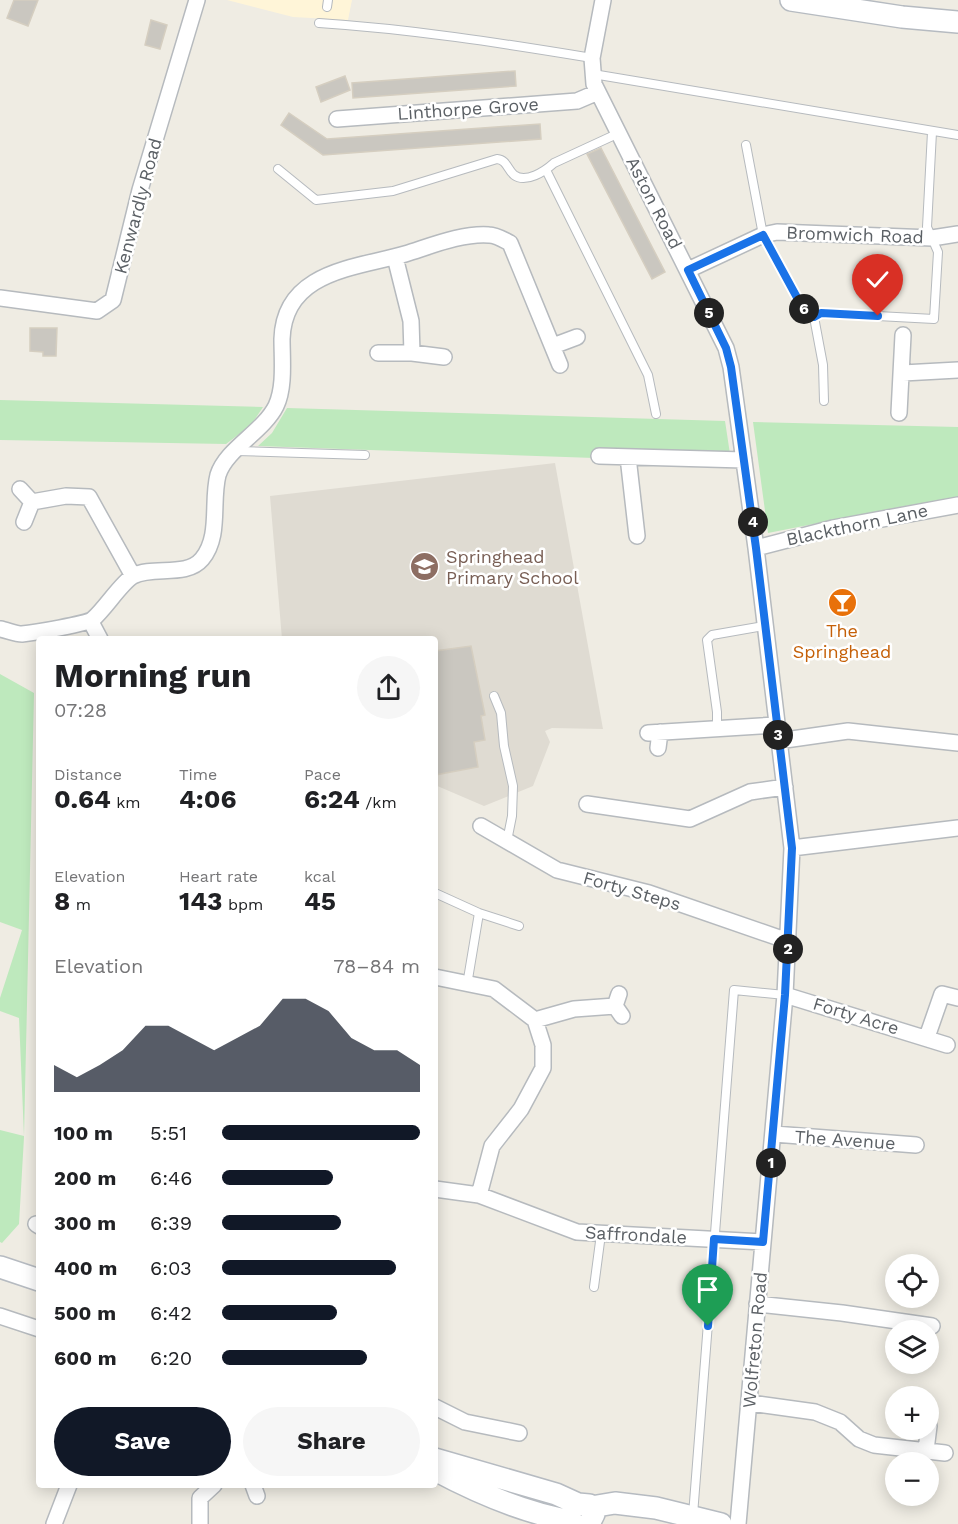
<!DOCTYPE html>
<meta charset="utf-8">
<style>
body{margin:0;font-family:"Work Sans",sans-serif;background:#f6f6f6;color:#202124;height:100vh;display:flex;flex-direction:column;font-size:22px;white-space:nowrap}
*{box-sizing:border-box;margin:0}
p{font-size:20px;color:#757577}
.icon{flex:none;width:33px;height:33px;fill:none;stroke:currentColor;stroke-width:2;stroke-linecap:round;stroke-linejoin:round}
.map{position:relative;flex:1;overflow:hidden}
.side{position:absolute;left:36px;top:636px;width:402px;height:852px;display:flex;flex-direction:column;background:#fff;border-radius:6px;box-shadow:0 3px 15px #0003}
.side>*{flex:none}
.fabs{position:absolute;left:885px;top:1254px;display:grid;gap:12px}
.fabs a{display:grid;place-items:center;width:54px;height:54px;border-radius:50%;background:#fff;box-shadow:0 3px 15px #0003;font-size:30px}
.pin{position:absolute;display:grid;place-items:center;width:51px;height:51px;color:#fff;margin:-62px -26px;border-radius:50% 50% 50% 0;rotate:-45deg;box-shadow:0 0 6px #0007}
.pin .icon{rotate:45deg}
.km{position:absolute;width:30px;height:30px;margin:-15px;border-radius:50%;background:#222;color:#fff;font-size:16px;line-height:30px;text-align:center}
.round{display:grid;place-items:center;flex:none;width:63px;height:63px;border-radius:32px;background:#f6f6f6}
.overview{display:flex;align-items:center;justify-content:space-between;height:102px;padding:0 18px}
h1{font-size:33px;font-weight:700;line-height:45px}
.figures{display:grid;grid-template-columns:repeat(3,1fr);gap:9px;height:102px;padding:6px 18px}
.figures div{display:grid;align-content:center}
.figures b{font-size:26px;font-weight:700}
.figures small{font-size:16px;font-weight:400}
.figures p{font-size:16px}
.chart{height:168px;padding:12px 18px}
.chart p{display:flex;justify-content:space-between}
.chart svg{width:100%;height:108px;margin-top:6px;fill:#111827;opacity:.7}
.primary-button{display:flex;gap:12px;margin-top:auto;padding:12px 18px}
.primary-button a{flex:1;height:69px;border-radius:36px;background:#111827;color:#fff;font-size:24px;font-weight:700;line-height:69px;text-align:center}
.primary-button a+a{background:#f6f6f6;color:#202124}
ul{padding:0 18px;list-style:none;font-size:20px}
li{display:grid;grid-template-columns:96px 72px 1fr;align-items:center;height:45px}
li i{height:15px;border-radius:8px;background:#111827}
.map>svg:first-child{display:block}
.commercial{fill:#fff5d8}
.education{fill:#dfdbd2}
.green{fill:#bee9bd}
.building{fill:#cac7c0;stroke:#d5cec0;stroke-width:1.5}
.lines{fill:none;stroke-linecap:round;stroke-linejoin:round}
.lane-casing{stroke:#b6babe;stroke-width:10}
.street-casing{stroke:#b6babe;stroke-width:18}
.secondary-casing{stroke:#b6bbc1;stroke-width:24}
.lane{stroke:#fff;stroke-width:8}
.street{stroke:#fff;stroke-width:15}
.secondary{stroke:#fff;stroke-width:21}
.route-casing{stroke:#fff;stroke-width:12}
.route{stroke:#1a73e8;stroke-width:8}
.labels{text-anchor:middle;stroke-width:5;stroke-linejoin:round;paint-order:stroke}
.street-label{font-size:18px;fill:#5b6065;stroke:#fff}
.education-label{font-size:18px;fill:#785e54;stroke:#fff;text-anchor:start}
.food-label{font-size:18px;fill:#c56008;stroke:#fff}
</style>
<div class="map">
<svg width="958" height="1524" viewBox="0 0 958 1524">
<rect width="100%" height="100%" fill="#efece3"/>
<path class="commercial" d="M227 0H352L348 20 293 17Z"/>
<path class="education" d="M555 463 603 729 552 728 545 731 550 742 533 786 484 806 435 785V639H282L270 496Z"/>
<path class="green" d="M0 400 263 407 251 425 226 444 0 440Z
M287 408 725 421 730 454 594 450V458L258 446 272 433Z
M753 422 958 427V498L905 506 768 533Z
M0 674 34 693 24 1137 19 1224 2 1243 0 1242V1130L24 1136 19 1018 0 1011V998L22 930 0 922Z"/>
<path class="building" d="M14 0H38L28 26 7 18Z
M151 20 167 25 160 49 145 45Z
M515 71 516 86 353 98 352 83Z
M345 76 350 90 321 102 316 87Z
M289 113 327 139 540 124 541 139 323 155 281 125Z
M601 148 665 272 652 279 587 154Z
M30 328H57L56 356H43V352L30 351Z
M471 646 485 715 481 716 485 740 474 742 478 767 435 775V651Z"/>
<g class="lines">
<defs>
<path id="lane" d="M327 7 328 0
M319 23C411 29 501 43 592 58
M593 74 958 135
M746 145 763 235 806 314 814 317
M278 169 316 200 393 191 497 159C507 160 507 169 514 175 526 184 545 171 554 163L619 133
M546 170 648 375 656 414
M814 317 821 313 934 319 938 252 927 227 932 132
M814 317 823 365 824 401
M236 451 365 455
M494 696 501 713 504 746 513 786 512 816 507 841
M717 729V712L707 640 712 635 764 626
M435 893 479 913 519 926
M467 985 479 913
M594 1287 601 1234
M693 1515 734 990 785 995"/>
<path id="street" d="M603 0 592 58 594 84 726 348 731 367 756 548 792 848 785 995 738 1524
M337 119 577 101 598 92
M395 257 411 321 412 353
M688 270 763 235 777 232 932 238 958 234
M0 298 97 311 113 300 140 190 197 0
M553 346 577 337
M378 353H412L444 357
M903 373 958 370
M899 413 903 335
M599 456 744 460
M628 457 637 536
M20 489 32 502 24 522
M32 502 66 496 89 497 133 576
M756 548 833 528 958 505
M91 622 100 639
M0 629C7 630 15 634 22 634 32 633 88 624 93 619 105 609 121 583 133 576 153 565 186 578 202 559 221 536 211 502 218 475 226 449 263 432 276 406 285 387 282 360 282 339 284 271 356 268 405 254 431 246 462 233 489 235 496 235 504 240 510 243L560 365
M648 733 776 725
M778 741 848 731 958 743
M658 748 660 732
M587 804 690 819 750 792 785 787
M481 826 557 870 649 893 788 941
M792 848 958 828
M435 977 494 989 535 1020 543 1045V1068L521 1109 492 1146 479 1195
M619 994 615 1006 622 1016
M785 995 947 1045
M535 1020 574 1009 615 1006
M927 1037 942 994 958 998
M774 1134 916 1145
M435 1189 479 1195 577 1232 763 1242
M36 1224 39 1226
M757 1304 842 1313 932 1326
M0 1316 39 1329
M750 1403 815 1412 840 1422 859 1439 874 1445 945 1453
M435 1407 465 1422 519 1433
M926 1450 929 1426
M253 1485 257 1496
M54 1524 69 1485
M200 1524V1498L214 1485"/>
<path id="secondary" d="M791 0 902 17 958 22
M0 1267 39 1280
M435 1459 556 1494 578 1504 589 1505 594 1514 589 1524
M435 1470C478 1493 524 1513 572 1521
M591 1507 615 1503 656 1508 721 1524"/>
</defs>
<use href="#lane" class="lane-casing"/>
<use href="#street" class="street-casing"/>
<use href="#secondary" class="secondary-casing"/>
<use href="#lane" class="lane"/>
<use href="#street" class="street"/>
<use href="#secondary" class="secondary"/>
</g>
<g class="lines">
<defs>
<path id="route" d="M708 1326 714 1239 763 1242 785 995 792 848 756 548 731 367 726 348 688 270 763 235 806 314 814 317 821 313 878 316"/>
</defs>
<use href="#route" class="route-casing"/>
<use href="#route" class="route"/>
</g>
<defs>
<symbol id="school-disc" viewBox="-11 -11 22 22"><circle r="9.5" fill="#8d6e63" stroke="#fff"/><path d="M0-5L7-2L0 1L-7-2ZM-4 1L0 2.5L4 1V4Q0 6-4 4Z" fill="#fff"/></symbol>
<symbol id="bar-disc" viewBox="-11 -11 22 22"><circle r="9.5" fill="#e8710a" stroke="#fff"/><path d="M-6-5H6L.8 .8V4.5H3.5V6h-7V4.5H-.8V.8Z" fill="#fff"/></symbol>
</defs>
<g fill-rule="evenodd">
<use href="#school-disc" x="408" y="550" width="33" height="33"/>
<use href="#bar-disc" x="826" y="586" width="33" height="33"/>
</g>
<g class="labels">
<g class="street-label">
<text transform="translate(468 109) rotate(-4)" y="6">Linthorpe Grove</text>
<text transform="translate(654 203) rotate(63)" y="6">Aston Road</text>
<text transform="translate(138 206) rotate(-75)" y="6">Kenwardly Road</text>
<text transform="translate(855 235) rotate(2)" y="6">Bromwich Road</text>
<text transform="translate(857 525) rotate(-12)" y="6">Blackthorn Lane</text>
<text transform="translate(632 891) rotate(16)" y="6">Forty Steps</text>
<text transform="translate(856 1016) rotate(17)" y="6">Forty Acre</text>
<text transform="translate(845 1140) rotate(4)" y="6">The Avenue</text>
<text transform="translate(636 1235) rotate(3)" y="6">Saffrondale</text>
<text transform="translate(755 1340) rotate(-85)" y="6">Wolfreton Road</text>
</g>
<g class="education-label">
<text x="446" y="563">Springhead<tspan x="446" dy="21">Primary School</tspan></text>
</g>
<g class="food-label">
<text x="842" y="637">The<tspan x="842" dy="21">Springhead</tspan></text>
</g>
</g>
</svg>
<div class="fabs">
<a><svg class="icon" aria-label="locate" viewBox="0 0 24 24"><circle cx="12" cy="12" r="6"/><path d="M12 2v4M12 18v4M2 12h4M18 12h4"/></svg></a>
<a><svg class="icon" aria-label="layers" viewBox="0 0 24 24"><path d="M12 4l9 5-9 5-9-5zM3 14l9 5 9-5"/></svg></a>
<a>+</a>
<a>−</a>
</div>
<div class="pin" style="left:708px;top:1326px;background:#1e9e55"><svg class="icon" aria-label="arrive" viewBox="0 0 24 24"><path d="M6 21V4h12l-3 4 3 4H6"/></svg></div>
<div class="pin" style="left:878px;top:316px;background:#d93025"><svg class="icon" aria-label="check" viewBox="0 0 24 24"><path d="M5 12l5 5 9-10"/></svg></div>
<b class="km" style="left:771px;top:1163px">1</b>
<b class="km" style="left:788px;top:949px">2</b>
<b class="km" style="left:778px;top:735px">3</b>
<b class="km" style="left:753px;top:522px">4</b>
<b class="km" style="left:709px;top:313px">5</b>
<b class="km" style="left:804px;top:309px">6</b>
<section class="side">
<div class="overview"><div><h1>Morning run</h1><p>07:28</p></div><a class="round"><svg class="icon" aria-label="share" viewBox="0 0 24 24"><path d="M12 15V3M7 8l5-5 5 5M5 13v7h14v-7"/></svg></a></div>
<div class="figures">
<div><p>Distance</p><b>0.64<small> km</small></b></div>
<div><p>Time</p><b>4:06</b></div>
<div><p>Pace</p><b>6:24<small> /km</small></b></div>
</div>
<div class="figures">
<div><p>Elevation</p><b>8<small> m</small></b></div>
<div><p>Heart rate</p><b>143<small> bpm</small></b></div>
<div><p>kcal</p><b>45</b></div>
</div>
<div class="chart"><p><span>Elevation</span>78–84 m</p>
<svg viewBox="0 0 160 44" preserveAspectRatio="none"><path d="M0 44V33L10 38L20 33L30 27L40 17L50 17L60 22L70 27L80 22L90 17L100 6L110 6L120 11L130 22L140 27L150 27L160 33V44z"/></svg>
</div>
<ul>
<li><b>100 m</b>5:51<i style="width:100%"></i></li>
<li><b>200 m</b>6:46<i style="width:56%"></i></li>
<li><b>300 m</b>6:39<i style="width:60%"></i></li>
<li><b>400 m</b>6:03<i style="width:88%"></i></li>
<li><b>500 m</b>6:42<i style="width:58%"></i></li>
<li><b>600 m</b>6:20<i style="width:73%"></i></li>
</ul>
<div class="primary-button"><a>Save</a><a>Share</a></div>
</section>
</div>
